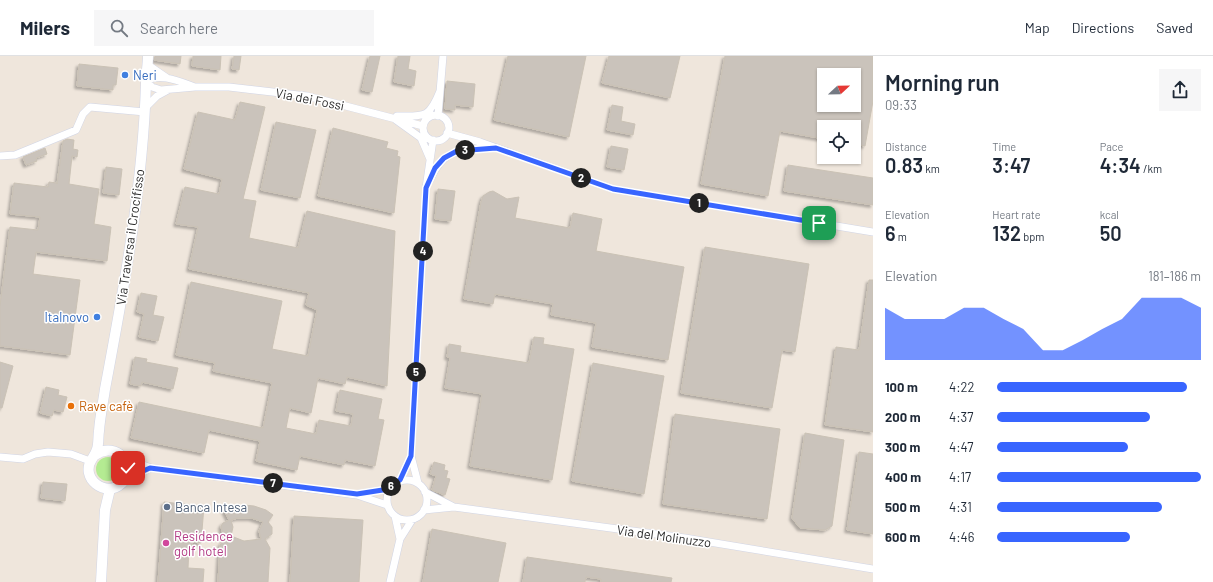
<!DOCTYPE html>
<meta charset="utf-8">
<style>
body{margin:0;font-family:Barlow,sans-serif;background:#f6f6f7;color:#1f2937;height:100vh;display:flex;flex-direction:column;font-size:15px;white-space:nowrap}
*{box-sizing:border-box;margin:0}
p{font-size:13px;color:#747a83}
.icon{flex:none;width:22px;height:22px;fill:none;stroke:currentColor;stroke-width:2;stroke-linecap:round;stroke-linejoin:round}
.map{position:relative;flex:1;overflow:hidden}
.side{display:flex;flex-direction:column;background:#fff;width:340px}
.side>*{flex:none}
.needle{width:26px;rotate:68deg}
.tools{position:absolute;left:817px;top:12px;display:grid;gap:8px}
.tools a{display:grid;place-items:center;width:44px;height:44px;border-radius:0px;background:#fff;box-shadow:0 1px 3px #0004;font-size:20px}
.pin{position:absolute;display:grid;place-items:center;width:34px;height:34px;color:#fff;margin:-17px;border-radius:8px;box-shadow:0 2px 6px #0006}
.km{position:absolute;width:20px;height:20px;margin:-10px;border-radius:50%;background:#222;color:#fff;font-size:11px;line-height:20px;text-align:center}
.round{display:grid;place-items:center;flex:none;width:42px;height:42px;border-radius:0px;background:#f6f6f7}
.overview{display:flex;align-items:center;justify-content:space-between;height:68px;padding:0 12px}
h1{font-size:22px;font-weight:600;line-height:30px}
.stats{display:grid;grid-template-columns:repeat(3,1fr);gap:6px;height:68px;padding:4px 12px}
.stats div{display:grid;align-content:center}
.stats b{font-size:20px;font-weight:600}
.stats small{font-size:11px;font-weight:400}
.stats p{font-size:11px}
.chart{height:112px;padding:8px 12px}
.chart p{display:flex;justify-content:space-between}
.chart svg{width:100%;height:72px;margin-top:4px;fill:#3865ff;opacity:.7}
ul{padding:0 12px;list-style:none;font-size:13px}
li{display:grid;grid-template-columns:64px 48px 1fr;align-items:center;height:30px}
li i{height:10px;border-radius:5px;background:#3865ff}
header{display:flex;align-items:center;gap:24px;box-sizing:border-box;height:56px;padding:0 20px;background:#fff;border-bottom:1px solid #e0e1e3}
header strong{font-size:19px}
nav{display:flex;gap:22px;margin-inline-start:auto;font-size:14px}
.search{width:280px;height:36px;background:#f6f6f7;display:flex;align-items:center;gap:10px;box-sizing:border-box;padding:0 14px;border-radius:0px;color:#747a83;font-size:15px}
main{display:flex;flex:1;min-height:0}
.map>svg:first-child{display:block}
.green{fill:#b4eb92}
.building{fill:#cac3bb;stroke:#cac2b5;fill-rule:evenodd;filter:url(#shadow)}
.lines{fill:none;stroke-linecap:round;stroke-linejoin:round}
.street-casing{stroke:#d1d5e5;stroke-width:8}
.secondary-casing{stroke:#d1d5e5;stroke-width:11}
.street{stroke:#fff;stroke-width:7}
.secondary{stroke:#fff;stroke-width:10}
.route-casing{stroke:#fff;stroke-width:8}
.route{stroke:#3865ff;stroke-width:5}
.shop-dot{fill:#3f7fe0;stroke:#fff;stroke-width:1.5}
.food-dot{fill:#e8710a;stroke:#fff;stroke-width:1.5}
.service-dot{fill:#5c6f8a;stroke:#fff;stroke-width:1.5}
.hotel-dot{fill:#d1479c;stroke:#fff;stroke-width:1.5}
.labels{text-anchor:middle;stroke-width:3;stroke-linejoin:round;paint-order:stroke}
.shop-label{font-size:13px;fill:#366cbe;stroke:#fff;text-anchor:start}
.street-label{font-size:13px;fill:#2b2b2b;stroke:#fff}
.food-label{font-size:13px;fill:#c56008;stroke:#fff;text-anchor:start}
.service-label{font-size:13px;fill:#4e5e75;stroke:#fff;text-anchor:start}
.hotel-label{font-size:13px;fill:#b23c85;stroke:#fff;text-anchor:start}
</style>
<header>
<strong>Milers</strong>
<div class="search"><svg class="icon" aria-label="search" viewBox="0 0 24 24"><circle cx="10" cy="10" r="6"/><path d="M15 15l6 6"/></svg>Search here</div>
<nav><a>Map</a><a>Directions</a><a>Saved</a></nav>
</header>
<main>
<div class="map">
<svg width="873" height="526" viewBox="0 0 873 526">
<defs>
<filter id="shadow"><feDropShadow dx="-2.5" dy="2.5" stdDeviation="1" flood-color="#0004"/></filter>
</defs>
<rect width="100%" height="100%" fill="#efe6dc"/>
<path class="green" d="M96 413a12 12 0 1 1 24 0a12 12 0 1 1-24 0Z"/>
<path class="building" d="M155 0H181L180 8 154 4Z
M193 0H221L220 14 192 10Z
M234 0H241L239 14 232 13Z
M370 0H380L372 36 362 34Z
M398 0H410L408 13 416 15 414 30 394 26Z
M508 0H586L569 81 494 64Z
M609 0H680L670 42 602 27Z
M725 0H873V45L865 90 854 88V71H824V83L780 75 768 140 701 128ZM824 19H854V49H824Z
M79 8 118 12 116 29H113V34L77 30Z
M447 25 475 28 473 51 455 49V54L445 53Z
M240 46 265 51 243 143 256 145 249 182 298 192 307 155 395 175 387 330 347 321 345 328 318 322 311 357 290 352 286 372 316 378 319 364 351 370 353 358 336 355 340 334 382 343 378 363 384 364 375 410 345 404 344 409 300 400 297 414 256 405 260 385 209 374 204 397 131 382 139 346 263 372 272 327 213 315 215 307 176 299 191 226 282 245 272 293 308 300 317 254 306 249 309 237 189 213 198 171 176 168 185 131 219 138 222 123 184 113 198 56 235 64Z
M612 49 623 51 621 65 635 68 633 79 607 74Z
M276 66 316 74 300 142 261 134Z
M333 72 388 86 386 92 398 95 397 100 400 101 394 157 318 140Z
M67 83 74 84 73 93 78 94 77 101 72 100 69 128 99 133 94 168 111 171 107 205 36 196 33 218 80 224 70 299 0 290V250L10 171 38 174 40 161 10 158 14 127 48 131 49 126 57 127V128L63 85Z
M611 90 628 93 624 114 607 111Z
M45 92 47 98 36 102 37 105 26 109 23 101Z
M788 109 873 122V149L784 135Z
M106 111 122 113 119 139 103 137Z
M438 133 455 135 451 165 435 163Z
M493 135 507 143 519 141 515 162 570 172 573 157 602 163 596 195 684 211 668 304 592 291 596 267 551 259 553 248 495 238 493 248 464 243 481 146 483 140 489 136Z
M705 191 809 208 795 296 782 294 772 352 681 337Z
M869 224H873V376L825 369 836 291 859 294Z
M141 237 157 240 153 259 164 261 158 285 139 281 144 258 137 256Z
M534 281 544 282 543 288 574 293 552 424 470 410 482 338 445 332 450 302 447 301 449 288 461 290 460 296 529 307Z
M135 301 147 303 146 306 178 312 173 333 142 326 141 330 130 328Z
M0 306 13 310 2 352H0Z
M593 307 664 320 644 438 572 425Z
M46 331 59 334 58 339 67 341 63 356 54 354 52 360 40 357Z
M675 358 780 373 767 463 663 448Z
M805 377 844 384 832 470 825 474 800 472 792 462Z
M859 396 873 398V478L847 474Z
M434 406 445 409 444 414 448 415 446 422 450 423 445 439 432 434 436 420 430 418Z
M43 426 67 428 65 445 41 442Z
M164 446 204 450 201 487 192 486 191 492H189L188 512 204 513 203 526H158Z
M244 449 254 450 266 454 273 459 268 466 272 471V478L265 483 270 492 268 526H218L220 489 227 480 222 476 221 470 223 467 229 464 224 454 232 451ZM238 462H251L263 466 259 475 261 483 244 485 231 480 233 471 231 464Z
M294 460 363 464 359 526H290Z
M432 473 506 487 498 526H423Z
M527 501 672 522 671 526H601V523L586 521 585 526H523Z"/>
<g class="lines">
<defs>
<path id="street" d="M148 9 167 22
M195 31C181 26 160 16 146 25L152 31 161 34 195 31H229L307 40 423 70
M146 51 157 40 168 34
M423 72a13 13 0 1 1 26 0a13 13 0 1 1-26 0Z
M397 60C424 60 429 63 440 35
M438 60 443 0
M396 64 421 82 430 103
M447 77 480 86 613 133 873 176
M0 100 15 99 76 74 83 58 90 51 145 56
M430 124C443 92 461 94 491 92
M0 401 23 403 35 398 48 396 71 398 90 405
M124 402 151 412 357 439 387 449
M125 423 151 412
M387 444a20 20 0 1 1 40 0a20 20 0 1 1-40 0Z
M400 424 411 400
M418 427 411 400 426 132 433 84
M425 436 454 451
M357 438 389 433
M424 454 454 451 685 482 873 513
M395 460 400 483
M390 526 400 483 412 464"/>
<path id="secondary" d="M95 399C117 384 139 411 122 427 106 443 79 422 92 403 94 400 96 397 97 393 99 387 98 380 99 375 100 361 103 347 105 333 124 232 143 130 146 27 146 18 148 9 148 0
M101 526 105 454 110 433"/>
</defs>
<use href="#street" class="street-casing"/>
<use href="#secondary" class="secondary-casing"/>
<use href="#street" class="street"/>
<use href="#secondary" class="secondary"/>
</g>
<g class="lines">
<defs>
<path id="route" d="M128 412 125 423 150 412 357 438 389 433 392 429 400 424 411 400 426 132 435 112 444 102 457 95 496 92 613 133 819 167"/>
</defs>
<use href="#route" class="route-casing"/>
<use href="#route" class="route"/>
</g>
<g class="shop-dot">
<circle cx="125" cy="19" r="4"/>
<circle cx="97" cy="261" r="4"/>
</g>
<circle class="food-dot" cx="71" cy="350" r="4"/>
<circle class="service-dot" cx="167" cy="451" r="4"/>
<circle class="hotel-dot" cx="166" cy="487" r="4"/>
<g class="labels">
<g class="shop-label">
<text x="133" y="24">Neri</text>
<text x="89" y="266" text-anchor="end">Italnovo</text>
</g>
<g class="street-label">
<text transform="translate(310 43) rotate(11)" y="5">Via dei Fossi</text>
<text transform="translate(130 181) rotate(-82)" y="5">Via Traversa il Crocifisso</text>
<text transform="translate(664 480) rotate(8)" y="5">Via del Molinuzzo</text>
</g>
<g class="food-label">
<text x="79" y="355">Rave cafè</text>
</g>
<g class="service-label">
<text x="175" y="456">Banca Intesa</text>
</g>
<g class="hotel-label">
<text x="174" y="485">Residence<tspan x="174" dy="15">golf hotel</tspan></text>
</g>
</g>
</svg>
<div class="tools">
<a><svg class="needle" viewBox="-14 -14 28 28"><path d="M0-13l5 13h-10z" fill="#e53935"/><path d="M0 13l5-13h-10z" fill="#747a83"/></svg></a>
<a><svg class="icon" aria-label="locate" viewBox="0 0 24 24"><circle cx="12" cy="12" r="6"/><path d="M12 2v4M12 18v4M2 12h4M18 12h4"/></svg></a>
</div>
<div class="pin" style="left:819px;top:167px;background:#1e9e55"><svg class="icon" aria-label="arrive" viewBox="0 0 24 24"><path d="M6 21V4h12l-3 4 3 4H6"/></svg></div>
<div class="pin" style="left:128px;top:412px;background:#d93025"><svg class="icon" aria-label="check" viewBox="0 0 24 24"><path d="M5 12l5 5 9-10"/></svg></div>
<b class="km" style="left:699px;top:147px">1</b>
<b class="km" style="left:581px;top:122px">2</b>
<b class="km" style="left:465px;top:94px">3</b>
<b class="km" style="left:423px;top:195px">4</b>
<b class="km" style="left:416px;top:316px">5</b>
<b class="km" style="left:391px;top:430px">6</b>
<b class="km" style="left:273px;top:427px">7</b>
</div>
<section class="side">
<div class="overview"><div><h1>Morning run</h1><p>09:33</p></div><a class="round"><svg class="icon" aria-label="share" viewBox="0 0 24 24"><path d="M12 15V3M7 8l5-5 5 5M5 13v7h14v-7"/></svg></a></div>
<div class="stats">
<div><p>Distance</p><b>0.83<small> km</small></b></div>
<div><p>Time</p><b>3:47</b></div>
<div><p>Pace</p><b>4:34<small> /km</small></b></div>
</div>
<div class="stats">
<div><p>Elevation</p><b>6<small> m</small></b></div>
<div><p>Heart rate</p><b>132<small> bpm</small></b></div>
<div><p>kcal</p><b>50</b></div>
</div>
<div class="chart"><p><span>Elevation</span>181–186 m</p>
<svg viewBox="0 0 160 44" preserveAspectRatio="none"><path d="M0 44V12L10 19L20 19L30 19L40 12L50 12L60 19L70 25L80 38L90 38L100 32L110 25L120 19L130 6L140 6L150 6L160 12V44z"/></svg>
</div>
<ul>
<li><b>100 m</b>4:22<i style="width:93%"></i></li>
<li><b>200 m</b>4:37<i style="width:75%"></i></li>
<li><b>300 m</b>4:47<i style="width:64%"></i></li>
<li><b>400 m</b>4:17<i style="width:100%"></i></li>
<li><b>500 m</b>4:31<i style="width:81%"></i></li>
<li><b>600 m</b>4:46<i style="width:65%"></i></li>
</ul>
</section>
</main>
